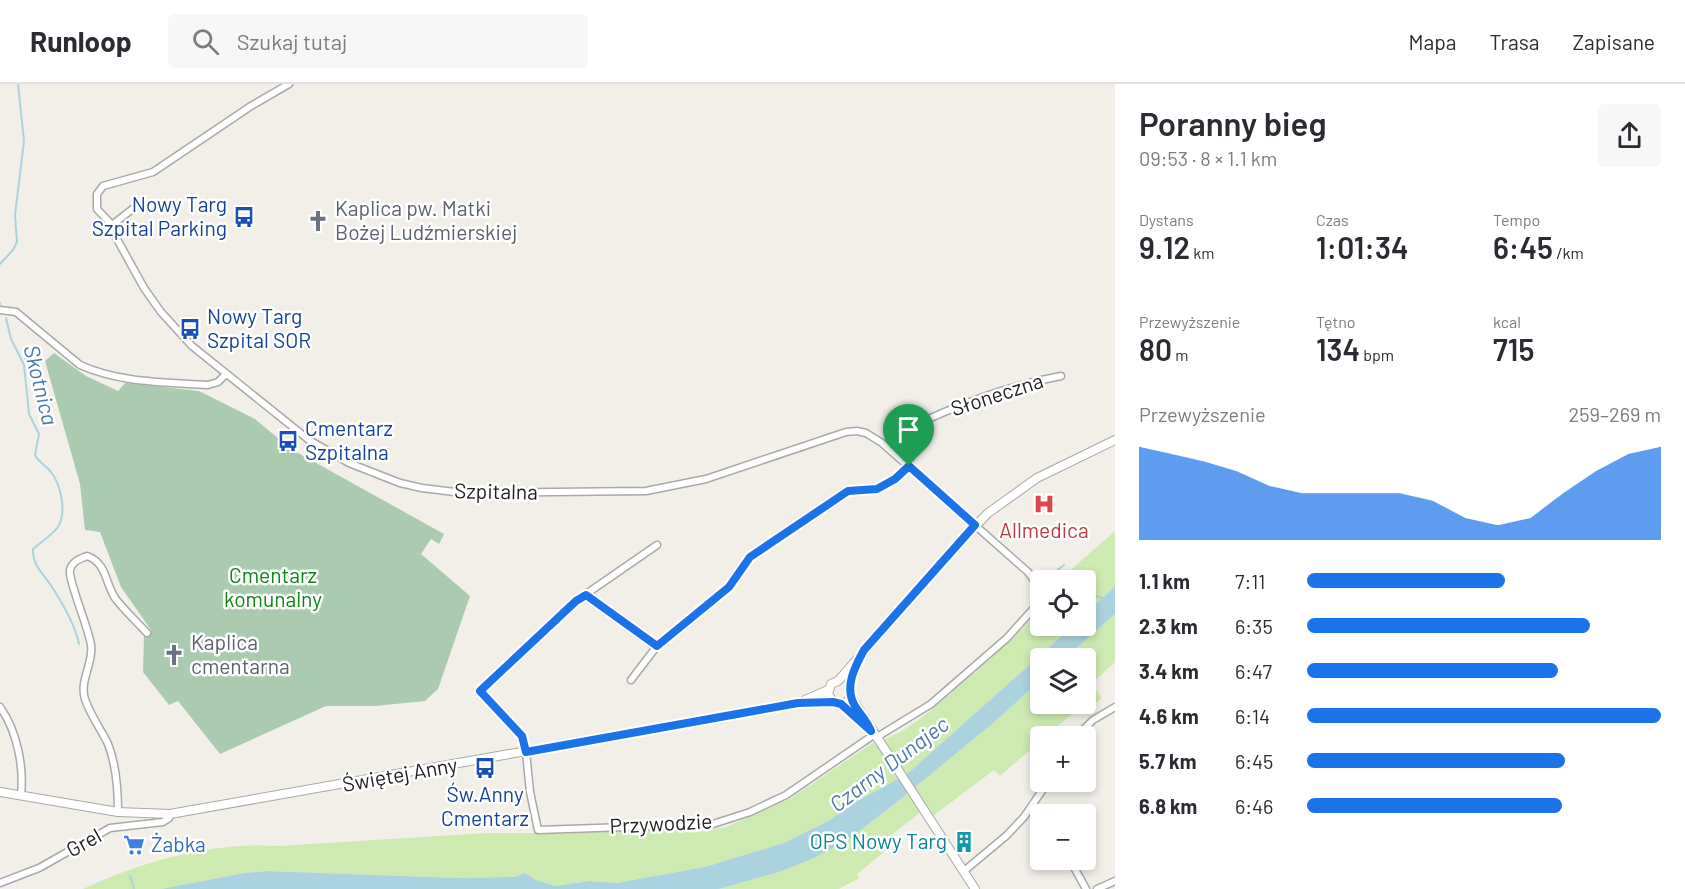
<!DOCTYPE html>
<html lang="pl">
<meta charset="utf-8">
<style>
body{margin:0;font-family:Barlow,sans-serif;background:#f7f7f7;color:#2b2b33;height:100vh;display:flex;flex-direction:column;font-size:22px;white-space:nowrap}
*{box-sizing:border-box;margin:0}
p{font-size:20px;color:#7c7c81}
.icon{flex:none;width:33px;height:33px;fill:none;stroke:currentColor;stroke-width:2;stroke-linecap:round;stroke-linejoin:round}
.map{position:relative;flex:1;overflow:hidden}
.drawer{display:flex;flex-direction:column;background:#fff;width:570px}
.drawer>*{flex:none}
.fabs{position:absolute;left:1030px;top:486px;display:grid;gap:12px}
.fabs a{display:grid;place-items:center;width:66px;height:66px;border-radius:6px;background:#fff;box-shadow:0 3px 9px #0003;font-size:30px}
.pin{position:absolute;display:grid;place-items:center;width:51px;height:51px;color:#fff;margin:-62px -26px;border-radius:50% 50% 50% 0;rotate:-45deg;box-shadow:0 0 6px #0007}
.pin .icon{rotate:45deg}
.round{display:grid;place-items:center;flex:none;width:63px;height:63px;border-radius:6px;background:#f7f7f7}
.head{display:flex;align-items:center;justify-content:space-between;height:102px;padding:0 24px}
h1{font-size:33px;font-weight:600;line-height:45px}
.metrics{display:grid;grid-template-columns:repeat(3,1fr);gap:9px;height:102px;padding:6px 24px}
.metrics div{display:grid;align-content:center}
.metrics b{font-size:30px;font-weight:600}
.metrics small{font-size:16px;font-weight:400}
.metrics p{font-size:16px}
.chart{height:168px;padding:12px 24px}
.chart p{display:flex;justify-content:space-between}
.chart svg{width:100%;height:108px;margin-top:6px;fill:#1a73e8;opacity:.7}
ul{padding:0 24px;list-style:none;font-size:20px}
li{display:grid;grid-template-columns:96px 72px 1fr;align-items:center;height:45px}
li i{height:15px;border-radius:8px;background:#1a73e8}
header{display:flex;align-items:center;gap:36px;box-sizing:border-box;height:84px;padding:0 30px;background:#fff;border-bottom:2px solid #e1e1e2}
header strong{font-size:28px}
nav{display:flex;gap:33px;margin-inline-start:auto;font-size:21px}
.search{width:420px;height:54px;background:#f7f7f7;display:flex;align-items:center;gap:15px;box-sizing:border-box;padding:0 21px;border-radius:6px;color:#7c7c81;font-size:22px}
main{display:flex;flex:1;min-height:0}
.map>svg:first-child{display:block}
.grass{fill:#cdebb0}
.cemetery{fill:#aacbaf}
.water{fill:#aad3df}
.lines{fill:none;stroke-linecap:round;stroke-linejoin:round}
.stream{stroke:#aad3df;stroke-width:2}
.minor-casing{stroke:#a9a9a9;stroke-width:9}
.tertiary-casing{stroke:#a9a9a9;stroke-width:10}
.minor{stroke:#fff;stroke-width:6}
.tertiary{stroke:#fff;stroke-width:8}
.route-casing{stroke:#fff;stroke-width:12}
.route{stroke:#1a73e8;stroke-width:8}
.labels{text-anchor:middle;stroke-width:5;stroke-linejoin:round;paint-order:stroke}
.transit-label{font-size:21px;fill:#164399;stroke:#fff;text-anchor:start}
.worship-label{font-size:21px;fill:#5b616d;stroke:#fff;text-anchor:start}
.street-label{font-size:21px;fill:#222;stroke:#fff}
.health-label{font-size:21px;fill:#be3a42;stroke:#fff}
.park-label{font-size:21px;fill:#0c8416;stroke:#fff}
.culture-label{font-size:21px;fill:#0d838f;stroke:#fff;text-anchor:end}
.shop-label{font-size:21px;fill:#366cbe;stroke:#fff;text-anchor:start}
.water-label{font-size:22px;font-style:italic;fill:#4a7aab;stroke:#fff}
</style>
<header>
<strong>Runloop</strong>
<div class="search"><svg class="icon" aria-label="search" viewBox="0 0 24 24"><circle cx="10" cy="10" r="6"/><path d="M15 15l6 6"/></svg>Szukaj tutaj</div>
<nav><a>Mapa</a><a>Trasa</a><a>Zapisane</a></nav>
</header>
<main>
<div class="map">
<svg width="1115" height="805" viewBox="0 0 1115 805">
<rect width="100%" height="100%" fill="#f2efe9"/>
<path class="grass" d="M1115 447V502L1086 530V496H1059Z
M1041 525V542H1073L907 690 850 721 830 736 784 759 705 783 616 799 589 797 555 802 536 796 525 789 515 793 458 794 267 787 244 789 161 805H83C143 777 211 758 278 762L487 749H545L690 743V749L726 743 791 714 874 658C906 651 934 623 959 602 988 577 1016 553 1041 525Z
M1115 530V578L1091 600 1102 614 1088 625 1084 620 1046 652H1041V657L1000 692 994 686 933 732 927 723 889 753 891 755 889 764 857 790 859 794 839 805H719L779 788 845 758 892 722 991 641 1041 596V620H1086V574H1065Z"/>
<path class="cemetery" d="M54 269 86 292 118 307 125 299 199 307 255 335 291 365 444 450 439 460 431 455 421 470 470 512 438 605 425 617 375 622H326L220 670 178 617 169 621 143 588 144 552 151 546 121 503 100 448 85 446 80 400 45 277Z"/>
<path class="water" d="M1115 502V530L1065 574H1041V596L991 641 892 722 845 758 807 777 779 788 719 805H161L244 789 267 787 458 794 515 793 525 789 536 796 555 802 589 797 616 799 705 783 784 759 830 736 850 721 907 690 1073 542H1086V530Z"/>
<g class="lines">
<path class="stream" d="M0 180 13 166 17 158 15 131 24 57 18 0
M0 219V220
M6 234 11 255 24 281 29 330 39 350 35 371C39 379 46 381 51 388 61 401 67 428 58 443 52 451 41 458 33 465 32 482 44 490 52 503 63 520 75 540 79 560
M1047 494 1064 481
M1086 509 1087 510
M1094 512 1103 514
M130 792 134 805"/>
<defs>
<path id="minor" d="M135 123 112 141V146L144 204 161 228 192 262 309 356 349 379 400 399 422 404 463 409 646 407 706 395 846 348 857 347 866 349 882 359 1028 488 1041 506
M112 141 97 125V110L103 102 153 88 251 22 289 0
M0 226 16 228 80 281C120 299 165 298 208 301L218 298 226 290
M657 461 576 517 480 607 522 652 526 668 530 708 538 746 713 740 750 728 786 711 875 650
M586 511 657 562
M631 596 657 562 729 503 750 473 848 407 877 405 895 395 909 382V369L902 347C953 323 1005 302 1061 292
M0 623C17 647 24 682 21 711
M1077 652 1093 636 1115 623
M877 653 931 620 1007 554 1035 523 1041 514
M1031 724 1041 731
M118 728C118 706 116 680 108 660 101 645 90 631 85 615 79 597 94 578 91 561 89 545 68 496 70 486 72 477 80 475 87 472 107 479 105 499 115 514 124 526 137 538 147 549
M1070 776 1086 805
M964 787 1006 752 1024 733 1048 698
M0 799 39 784 110 744 163 738 169 734 170 730
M1097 805 1115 797"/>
<path id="tertiary" d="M851 613 975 805
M805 616 828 606
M848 617C853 609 849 602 851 593 853 587 856 581 859 575
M833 618 828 610 831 600 838 597 961 457 988 429 1037 394 1115 356
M0 708 118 728 170 730 798 619 833 618 841 620 871 647"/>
</defs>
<use href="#minor" class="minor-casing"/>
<use href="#tertiary" class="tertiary-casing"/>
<use href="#minor" class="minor"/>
<use href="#tertiary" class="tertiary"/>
</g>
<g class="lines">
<defs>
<path id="route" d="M909 382 975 441 864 566C854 584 844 604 855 622 860 630 867 637 871 647L841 620 833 618 798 619 526 668 522 652 480 607 576 517 586 511 657 562 729 503 750 473 848 407 877 405 895 395Z"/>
</defs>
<use href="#route" class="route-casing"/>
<use href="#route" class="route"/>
</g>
<defs>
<symbol id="bus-bare" viewBox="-9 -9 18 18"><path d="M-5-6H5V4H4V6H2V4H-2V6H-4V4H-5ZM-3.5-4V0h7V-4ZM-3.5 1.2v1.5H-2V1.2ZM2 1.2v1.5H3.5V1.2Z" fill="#1a4fb4" stroke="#fff" stroke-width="2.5" paint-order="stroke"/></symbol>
<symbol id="church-bare" viewBox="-9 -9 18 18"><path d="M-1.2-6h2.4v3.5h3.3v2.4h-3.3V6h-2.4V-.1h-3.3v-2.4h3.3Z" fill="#6b7280" stroke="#fff" stroke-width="2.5" paint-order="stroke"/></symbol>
<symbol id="hospital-bare" viewBox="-9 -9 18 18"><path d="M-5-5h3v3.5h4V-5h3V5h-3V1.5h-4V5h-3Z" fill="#e0444e" stroke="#fff" stroke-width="2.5" paint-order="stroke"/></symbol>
<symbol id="building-bare" viewBox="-9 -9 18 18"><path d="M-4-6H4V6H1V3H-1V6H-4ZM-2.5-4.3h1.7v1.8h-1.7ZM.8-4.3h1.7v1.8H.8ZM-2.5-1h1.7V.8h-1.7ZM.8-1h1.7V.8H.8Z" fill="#0f9aa8" stroke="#fff" stroke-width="2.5" paint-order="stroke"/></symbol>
<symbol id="supermarket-bare" viewBox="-9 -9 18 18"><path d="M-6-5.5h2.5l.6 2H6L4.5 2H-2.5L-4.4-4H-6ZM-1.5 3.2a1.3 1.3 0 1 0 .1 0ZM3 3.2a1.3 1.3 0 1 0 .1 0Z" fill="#3f7fe0" stroke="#fff" stroke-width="2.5" paint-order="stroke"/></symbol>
</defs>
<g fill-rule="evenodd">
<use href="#bus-bare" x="229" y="118" width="30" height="30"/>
<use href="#church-bare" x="303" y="122" width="30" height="30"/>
<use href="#bus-bare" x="175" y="230" width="30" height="30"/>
<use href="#bus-bare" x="273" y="342" width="30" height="30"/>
<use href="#hospital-bare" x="1029" y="405" width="30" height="30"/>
<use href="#church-bare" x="159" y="556" width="30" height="30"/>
<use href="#bus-bare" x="470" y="669" width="30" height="30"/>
<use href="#building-bare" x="949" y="743" width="30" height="30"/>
<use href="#supermarket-bare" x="119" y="746" width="30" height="30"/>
</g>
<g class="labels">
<g class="transit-label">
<text x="227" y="128" text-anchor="end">Nowy Targ<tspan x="227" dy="24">Szpital Parking</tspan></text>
<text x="207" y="240">Nowy Targ<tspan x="207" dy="24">Szpital SOR</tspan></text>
<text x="305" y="352">Cmentarz<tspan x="305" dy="24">Szpitalna</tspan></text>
<text x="485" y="718" text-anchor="middle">Św.Anny<tspan x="485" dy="24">Cmentarz</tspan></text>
</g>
<g class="worship-label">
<text x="335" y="132">Kaplica pw. Matki<tspan x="335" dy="24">Bożej Ludźmierskiej</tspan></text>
<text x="191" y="566">Kaplica<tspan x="191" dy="24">cmentarna</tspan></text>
</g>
<g class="street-label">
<text transform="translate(997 311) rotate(-18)" y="7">Słoneczna</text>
<text transform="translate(496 408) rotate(1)" y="7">Szpitalna</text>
<text transform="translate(400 691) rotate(-10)" y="7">Świętej Anny</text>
<text transform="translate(661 740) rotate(-3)" y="7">Przywodzie</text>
<text transform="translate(84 759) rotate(-29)" y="7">Grel</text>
</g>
<g class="health-label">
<text x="1044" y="454">Allmedica</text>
</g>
<g class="park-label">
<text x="273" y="499">Cmentarz<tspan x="273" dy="24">komunalny</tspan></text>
</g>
<g class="culture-label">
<text x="947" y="765">OPS Nowy Targ</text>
</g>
<g class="shop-label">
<text x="151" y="768">Żabka</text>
</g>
<g class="water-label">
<text transform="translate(41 301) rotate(76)" y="8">Skotnica</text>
<text transform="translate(889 680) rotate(-37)" y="8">Czarny Dunajec</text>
</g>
</g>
</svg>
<div class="fabs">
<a><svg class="icon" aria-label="locate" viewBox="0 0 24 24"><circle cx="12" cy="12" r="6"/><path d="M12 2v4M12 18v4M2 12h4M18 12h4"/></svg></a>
<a><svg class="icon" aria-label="layers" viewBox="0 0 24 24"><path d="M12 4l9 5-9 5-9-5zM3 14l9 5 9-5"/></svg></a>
<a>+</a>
<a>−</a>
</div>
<div class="pin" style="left:909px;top:382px;background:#1e9e55"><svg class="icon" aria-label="arrive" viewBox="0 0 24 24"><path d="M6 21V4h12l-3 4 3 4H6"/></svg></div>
</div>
<section class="drawer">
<div class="head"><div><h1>Poranny bieg</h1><p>09:53 · 8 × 1.1 km</p></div><a class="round"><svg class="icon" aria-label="share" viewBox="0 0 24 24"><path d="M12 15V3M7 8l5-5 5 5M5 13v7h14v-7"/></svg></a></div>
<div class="metrics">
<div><p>Dystans</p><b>9.12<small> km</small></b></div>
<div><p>Czas</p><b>1:01:34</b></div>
<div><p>Tempo</p><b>6:45<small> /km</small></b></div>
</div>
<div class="metrics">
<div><p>Przewyższenie</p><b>80<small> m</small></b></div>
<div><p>Tętno</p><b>134<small> bpm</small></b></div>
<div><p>kcal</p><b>715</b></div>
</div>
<div class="chart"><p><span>Przewyższenie</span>259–269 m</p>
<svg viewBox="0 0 160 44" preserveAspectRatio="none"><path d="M0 44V6L10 9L20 12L30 16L40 22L50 25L60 25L70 25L80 25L90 28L100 35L110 38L120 35L130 25L140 16L150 9L160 6V44z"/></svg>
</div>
<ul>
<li><b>1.1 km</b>7:11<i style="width:56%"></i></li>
<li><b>2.3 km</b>6:35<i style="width:80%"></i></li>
<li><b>3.4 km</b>6:47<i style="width:71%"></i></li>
<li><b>4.6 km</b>6:14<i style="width:100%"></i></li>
<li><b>5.7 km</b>6:45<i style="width:73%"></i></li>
<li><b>6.8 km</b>6:46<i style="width:72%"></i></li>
</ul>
</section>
</main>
